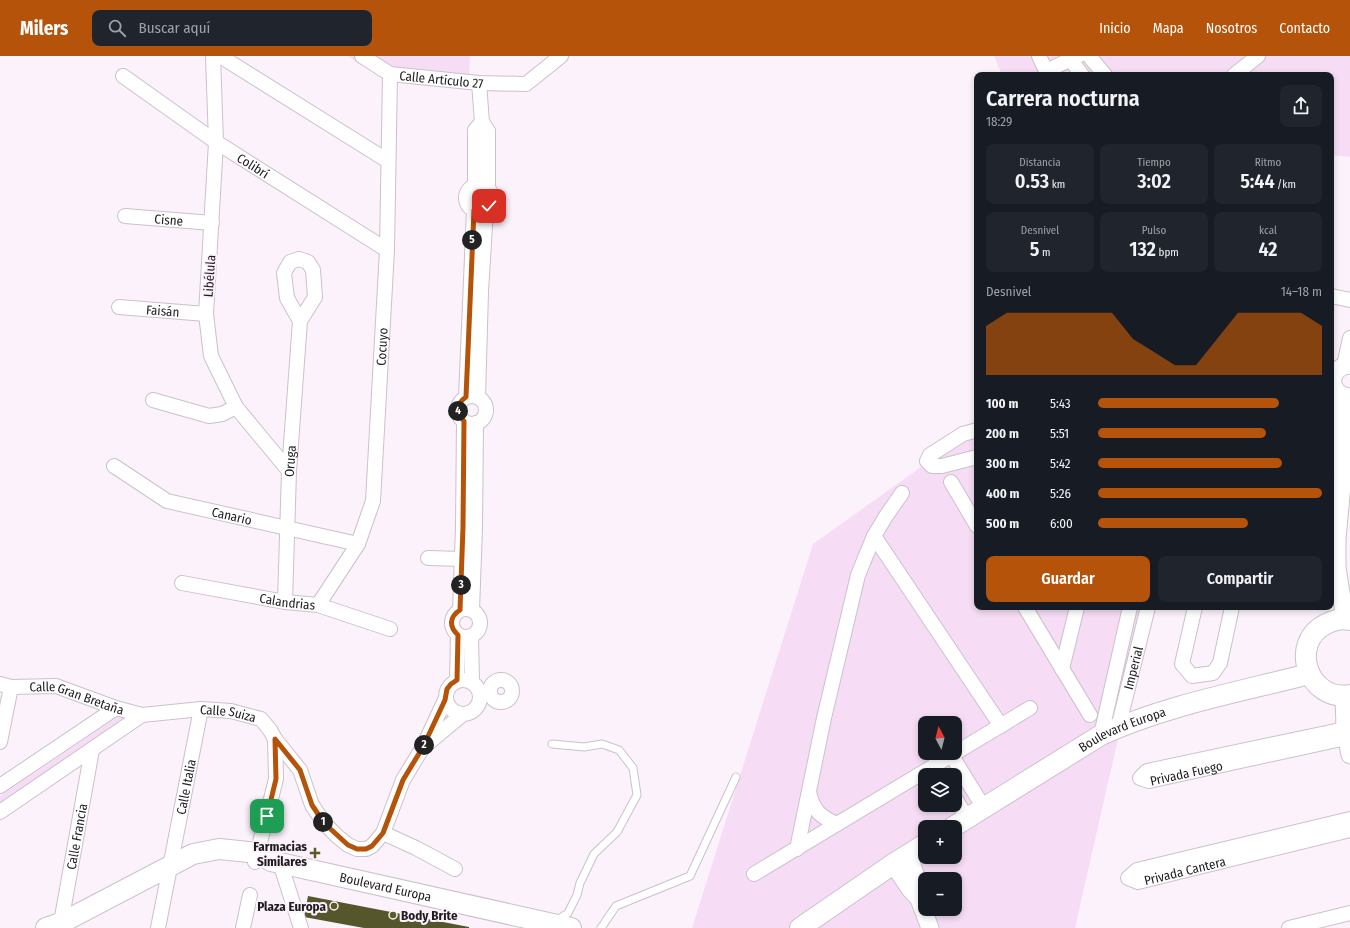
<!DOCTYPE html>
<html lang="es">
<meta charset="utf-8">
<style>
body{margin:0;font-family:"Fira Sans Condensed",sans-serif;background:#20242c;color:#f1f3f6;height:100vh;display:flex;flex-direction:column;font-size:15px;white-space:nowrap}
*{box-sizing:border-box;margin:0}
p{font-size:13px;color:#9ea1a6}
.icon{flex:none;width:22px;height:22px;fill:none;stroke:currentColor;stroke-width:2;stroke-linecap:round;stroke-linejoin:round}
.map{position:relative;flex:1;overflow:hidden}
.sheet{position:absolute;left:974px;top:16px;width:360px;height:538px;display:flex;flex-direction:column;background:#171b24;border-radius:8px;box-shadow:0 2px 6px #0003}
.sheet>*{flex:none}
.needle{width:26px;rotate:353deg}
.fabs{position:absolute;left:918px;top:660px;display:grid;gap:8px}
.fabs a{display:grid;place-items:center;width:44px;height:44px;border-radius:8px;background:#171b24;box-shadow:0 2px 6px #0003;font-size:20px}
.pin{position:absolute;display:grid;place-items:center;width:34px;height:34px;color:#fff;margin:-17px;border-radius:8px;box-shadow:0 2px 6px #0006}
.km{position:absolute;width:20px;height:20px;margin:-10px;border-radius:50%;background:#222;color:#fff;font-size:11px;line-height:20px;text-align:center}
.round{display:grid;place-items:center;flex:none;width:42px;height:42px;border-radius:8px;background:#20242c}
.head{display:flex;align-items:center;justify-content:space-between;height:68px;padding:0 12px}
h1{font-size:22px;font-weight:600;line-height:30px}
.metrics{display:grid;grid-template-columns:repeat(3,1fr);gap:6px;height:68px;padding:4px 12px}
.metrics div{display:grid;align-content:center;border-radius:8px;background:#20242c;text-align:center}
.metrics b{font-size:20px;font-weight:600}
.metrics small{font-size:11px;font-weight:400}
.metrics p{font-size:11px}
.chart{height:112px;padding:8px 12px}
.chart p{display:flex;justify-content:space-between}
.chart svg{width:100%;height:72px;margin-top:4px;fill:#b45309;opacity:.7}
.primary-button{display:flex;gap:8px;margin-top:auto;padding:8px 12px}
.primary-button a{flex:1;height:46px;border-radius:8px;background:#b45309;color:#fff;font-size:16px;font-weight:600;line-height:46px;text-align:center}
.primary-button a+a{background:#20242c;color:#f1f3f6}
ul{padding:0 12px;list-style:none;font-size:13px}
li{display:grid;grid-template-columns:64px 48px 1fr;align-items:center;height:30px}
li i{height:10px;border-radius:5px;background:#b45309}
header{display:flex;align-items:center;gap:24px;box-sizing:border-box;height:56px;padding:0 20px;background:#b45309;color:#fff}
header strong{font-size:19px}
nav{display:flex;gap:22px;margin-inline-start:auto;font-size:14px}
.search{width:280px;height:36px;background:#20242c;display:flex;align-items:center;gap:10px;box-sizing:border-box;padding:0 14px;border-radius:8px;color:#9ea1a6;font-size:15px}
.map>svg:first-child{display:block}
.green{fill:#f6ddf5;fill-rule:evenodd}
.building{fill:#56562d}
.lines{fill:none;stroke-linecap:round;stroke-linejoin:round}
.service-casing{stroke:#cbc1cb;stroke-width:9}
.minor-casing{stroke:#cbc1cb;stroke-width:16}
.tertiary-casing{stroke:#cbc1cb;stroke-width:19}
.secondary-casing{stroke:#cbc1cb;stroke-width:22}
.service{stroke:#fff;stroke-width:7}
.minor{stroke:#fff;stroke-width:14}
.tertiary{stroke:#fff;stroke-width:17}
.secondary{stroke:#fff;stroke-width:20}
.route-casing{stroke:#fff;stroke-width:8}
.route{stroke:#b45309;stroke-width:5}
.poi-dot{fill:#5c5b28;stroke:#fcf2fc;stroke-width:1.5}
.labels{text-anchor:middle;stroke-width:4;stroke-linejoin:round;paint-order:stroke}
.street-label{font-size:13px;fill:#201d20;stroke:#fcf2fc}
.poi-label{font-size:13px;font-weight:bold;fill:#201d20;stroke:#fcf2fc;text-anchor:end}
</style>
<header>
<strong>Milers</strong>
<div class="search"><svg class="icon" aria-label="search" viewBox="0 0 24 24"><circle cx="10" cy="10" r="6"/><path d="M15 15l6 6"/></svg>Buscar aquí</div>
<nav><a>Inicio</a><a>Mapa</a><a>Nosotros</a><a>Contacto</a></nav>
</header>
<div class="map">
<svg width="1350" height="872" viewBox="0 0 1350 872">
<rect width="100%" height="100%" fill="#fcf2fc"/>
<path class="green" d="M348 0H470L469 22 362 10Z
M994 0H1350V101L1331 99V19H1002Z
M977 371V551H1148L1075 872H692L813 488ZM925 667H955V697H925ZM925 719H955V749H925ZM925 771H955V801H925ZM925 823H955V853H925Z
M121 659 126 664 0 749V740Z"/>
<path class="building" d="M308 840 469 871V872H364L304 861Z"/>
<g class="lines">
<defs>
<path id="service" d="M552 688 584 691 602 688 619 694 633 712 637 739 617 776 594 798 580 827 577 839 568 857 556 865
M601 872 616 850 690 820 736 721"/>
<g id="minor">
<path d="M213 0 216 86 206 258 211 300 236 351 289 415"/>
<path d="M220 0 388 105"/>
<path id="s1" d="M362 0 390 18 479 27 526 28 561 0"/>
<path d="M1039 0 1048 19"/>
<path d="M1068 0 1082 19"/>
<path d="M1089 0 1105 19"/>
<path d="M1046 15 1078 0"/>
<path d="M1234 19 1258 0"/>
<path id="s2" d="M123 20 216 86 387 194"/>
<path d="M479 27 482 66 488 75V132"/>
<circle cx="479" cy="142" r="13"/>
<path d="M475 130V74L482 66"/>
<path id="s3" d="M125 160 212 167"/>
<path d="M1331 240 1350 244"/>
<path id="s4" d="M119 251 206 258"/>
<path d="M1344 310 1350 282"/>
<circle cx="472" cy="354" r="14"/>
<path d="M466 341 474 154"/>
<path d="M478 341 481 236 486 153"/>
<path d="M153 344 209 360 222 358 236 351"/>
<path d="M977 374 963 378 930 399 927 405 932 410H942L977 401"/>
<path id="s5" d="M114 410 167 445 358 488"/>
<path d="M951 426 977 470"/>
<path d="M874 480 1001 670"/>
<path d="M428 502 462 503"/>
<path id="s6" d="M182 527 285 546 318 549 390 573"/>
<path id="s7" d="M285 546 289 415 300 265 315 241 313 214 308 206 299 203 290 206 284 217 287 242 300 265"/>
<path id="s8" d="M318 549 358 488 373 445 387 194 390 18"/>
<path d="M1025 551 1090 659"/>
<path d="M1195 551 1182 608 1192 620 1213 617 1220 607 1232 551"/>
<circle cx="466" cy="567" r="14"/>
<path d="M460 554 463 471 464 365"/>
<path d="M472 554 475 472 476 367"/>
<path d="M471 580 472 626"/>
<path d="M1062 613 1077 551"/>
<circle cx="463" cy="641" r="17"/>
<circle cx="501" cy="635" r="11"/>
<path d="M457 624 458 579"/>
<path id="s9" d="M0 628 11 631 56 630 116 652 142 659 201 653 231 655 261 663 270 674 275 683 276 723 255 806"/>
<path id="s10" d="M1118 672 1148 551"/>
<path id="s11" d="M1350 672 1147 715 1140 722 1149 725 1350 681"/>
<path d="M1101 679 1130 551"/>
<path d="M275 683 300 714 312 749 324 767 338 781 348 789 357 793H366L372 790 383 777 403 724 423 691 445 644"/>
<path d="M0 686 11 631"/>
<path d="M427 688 463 658"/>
<path d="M952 700 984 752"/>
<path d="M0 730 116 652"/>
<path d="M809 736C813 754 820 761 837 768"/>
<path d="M955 742 967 762"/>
<path d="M0 756 142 659"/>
<path id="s12" d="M1350 763 1137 814 1128 822 1138 826 1350 774"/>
<path d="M383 777 416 792 455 813"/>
<path d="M797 793 824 662 858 519 874 480 886 460 902 437"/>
<path d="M280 807 301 872"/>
<path d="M754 818 1030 652"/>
<path id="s13" d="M60 872 92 694"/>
<path id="s14" d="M158 872 201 653"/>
<path d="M243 872 250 839"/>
<path d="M1289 872 1350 857"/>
</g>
<path id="tertiary" d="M1331 412 1336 335
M1345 563 1337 511V483L1350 341C1327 339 1327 311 1350 309
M1344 640 1345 673 1350 699
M908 799 919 828V843L930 872
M893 808 910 833 919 843"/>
<g id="secondary">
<path d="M1350 564C1341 562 1334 564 1326 568 1288 587 1308 646 1350 639"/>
<path id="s15" d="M953 771 1101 679C1167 649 1239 636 1309 618"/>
<path id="s16" d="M46 872 61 867 193 798 219 793 239 795 257 797 271 805 280 807 571 872"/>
<path d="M800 872 893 808 925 788"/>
</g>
</defs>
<use href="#service" class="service-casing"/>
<use href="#minor" class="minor-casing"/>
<use href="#tertiary" class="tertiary-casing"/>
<use href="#secondary" class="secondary-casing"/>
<use href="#service" class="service"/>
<use href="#minor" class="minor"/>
<use href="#tertiary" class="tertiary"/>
<use href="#secondary" class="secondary"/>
</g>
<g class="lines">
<defs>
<path id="route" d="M267 760 276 723 275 683 300 714 312 749 324 767 348 789 357 793H366L372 790 383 777 403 724 423 691 445 644 447 633 451 628 457 624 458 579C449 571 449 561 460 554L463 471 464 365C455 357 457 347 466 341L474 154H482L489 150"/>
</defs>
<use href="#route" class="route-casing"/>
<use href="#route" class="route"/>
</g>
<g class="poi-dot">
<path d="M313 791h4v4h4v4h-4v4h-4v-4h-4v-4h4z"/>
<circle cx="334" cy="850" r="4"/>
<circle cx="393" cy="859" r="4"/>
</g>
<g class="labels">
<g class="street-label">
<text dy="5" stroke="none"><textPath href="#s1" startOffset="85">Calle Artículo 27</textPath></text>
<text dy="5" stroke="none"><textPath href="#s2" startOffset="158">Colibrí</textPath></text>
<text dy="5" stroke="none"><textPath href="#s3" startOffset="44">Cisne</textPath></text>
<text transform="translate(209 220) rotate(-86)" y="5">Libélula</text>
<text dy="5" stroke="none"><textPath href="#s4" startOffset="44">Faisán</textPath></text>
<text dy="5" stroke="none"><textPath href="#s8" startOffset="273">Cocuyo</textPath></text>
<text dy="5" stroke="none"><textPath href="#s7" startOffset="141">Oruga</textPath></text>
<text dy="5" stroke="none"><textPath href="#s5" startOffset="130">Canario</textPath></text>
<text dy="5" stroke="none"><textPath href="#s6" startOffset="107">Calandrias</textPath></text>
<text dy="5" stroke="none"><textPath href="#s10" startOffset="62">Imperial</textPath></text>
<text dy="5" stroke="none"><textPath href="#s9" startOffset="79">Calle Gran Bretaña</textPath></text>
<text dy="5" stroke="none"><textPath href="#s9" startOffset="234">Calle Suiza</textPath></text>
<text dy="5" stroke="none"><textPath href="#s15" startOffset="196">Boulevard Europa</textPath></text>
<text dy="5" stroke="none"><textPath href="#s11" startOffset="265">Privada Fuego</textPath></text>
<text dy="5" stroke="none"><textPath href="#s14" startOffset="144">Calle Italia</textPath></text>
<text dy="5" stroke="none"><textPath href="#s13" startOffset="93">Calle Francia</textPath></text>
<text dy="5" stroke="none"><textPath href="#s12" startOffset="290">Privada Cantera</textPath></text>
<text dy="5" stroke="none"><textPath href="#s16" startOffset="363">Boulevard Europa</textPath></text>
</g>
<g class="poi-label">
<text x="307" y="795">Farmacias<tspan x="307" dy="15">Similares</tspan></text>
<text x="326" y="855">Plaza Europa</text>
<text x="401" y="864" text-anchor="start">Body Brite</text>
</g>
</g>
</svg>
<div class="fabs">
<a><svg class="needle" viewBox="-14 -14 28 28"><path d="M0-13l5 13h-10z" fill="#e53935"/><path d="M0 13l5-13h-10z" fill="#9ea1a6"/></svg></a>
<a><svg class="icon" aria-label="layers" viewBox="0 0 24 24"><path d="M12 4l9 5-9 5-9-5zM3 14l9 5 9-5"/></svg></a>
<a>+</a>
<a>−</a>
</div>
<div class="pin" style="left:267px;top:760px;background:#1e9e55"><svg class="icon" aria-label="arrive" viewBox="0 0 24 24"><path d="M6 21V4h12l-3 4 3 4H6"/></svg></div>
<div class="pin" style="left:489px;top:150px;background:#d93025"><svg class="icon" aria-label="check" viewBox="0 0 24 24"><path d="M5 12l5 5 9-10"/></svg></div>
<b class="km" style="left:323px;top:766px">1</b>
<b class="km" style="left:424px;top:689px">2</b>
<b class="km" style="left:461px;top:529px">3</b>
<b class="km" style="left:458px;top:355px">4</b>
<b class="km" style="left:472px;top:184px">5</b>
<section class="sheet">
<div class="head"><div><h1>Carrera nocturna</h1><p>18:29</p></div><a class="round"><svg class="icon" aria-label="share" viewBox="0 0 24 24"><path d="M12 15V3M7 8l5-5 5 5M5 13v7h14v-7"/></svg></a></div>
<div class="metrics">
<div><p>Distancia</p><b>0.53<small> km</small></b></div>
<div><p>Tiempo</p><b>3:02</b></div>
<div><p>Ritmo</p><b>5:44<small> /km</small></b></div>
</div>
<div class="metrics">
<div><p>Desnivel</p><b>5<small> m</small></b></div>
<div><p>Pulso</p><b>132<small> bpm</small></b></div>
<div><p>kcal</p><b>42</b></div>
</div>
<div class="chart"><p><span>Desnivel</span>14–18 m</p>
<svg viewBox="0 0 160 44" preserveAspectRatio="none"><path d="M0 44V14L10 6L20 6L30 6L40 6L50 6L60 6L70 22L80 30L90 38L100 38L110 22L120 6L130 6L140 6L150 6L160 14V44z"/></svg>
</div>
<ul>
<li><b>100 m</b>5:43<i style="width:81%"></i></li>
<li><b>200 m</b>5:51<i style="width:75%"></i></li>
<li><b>300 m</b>5:42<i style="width:82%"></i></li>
<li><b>400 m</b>5:26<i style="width:100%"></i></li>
<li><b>500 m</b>6:00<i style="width:67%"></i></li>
</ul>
<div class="primary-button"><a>Guardar</a><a>Compartir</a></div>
</section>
</div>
